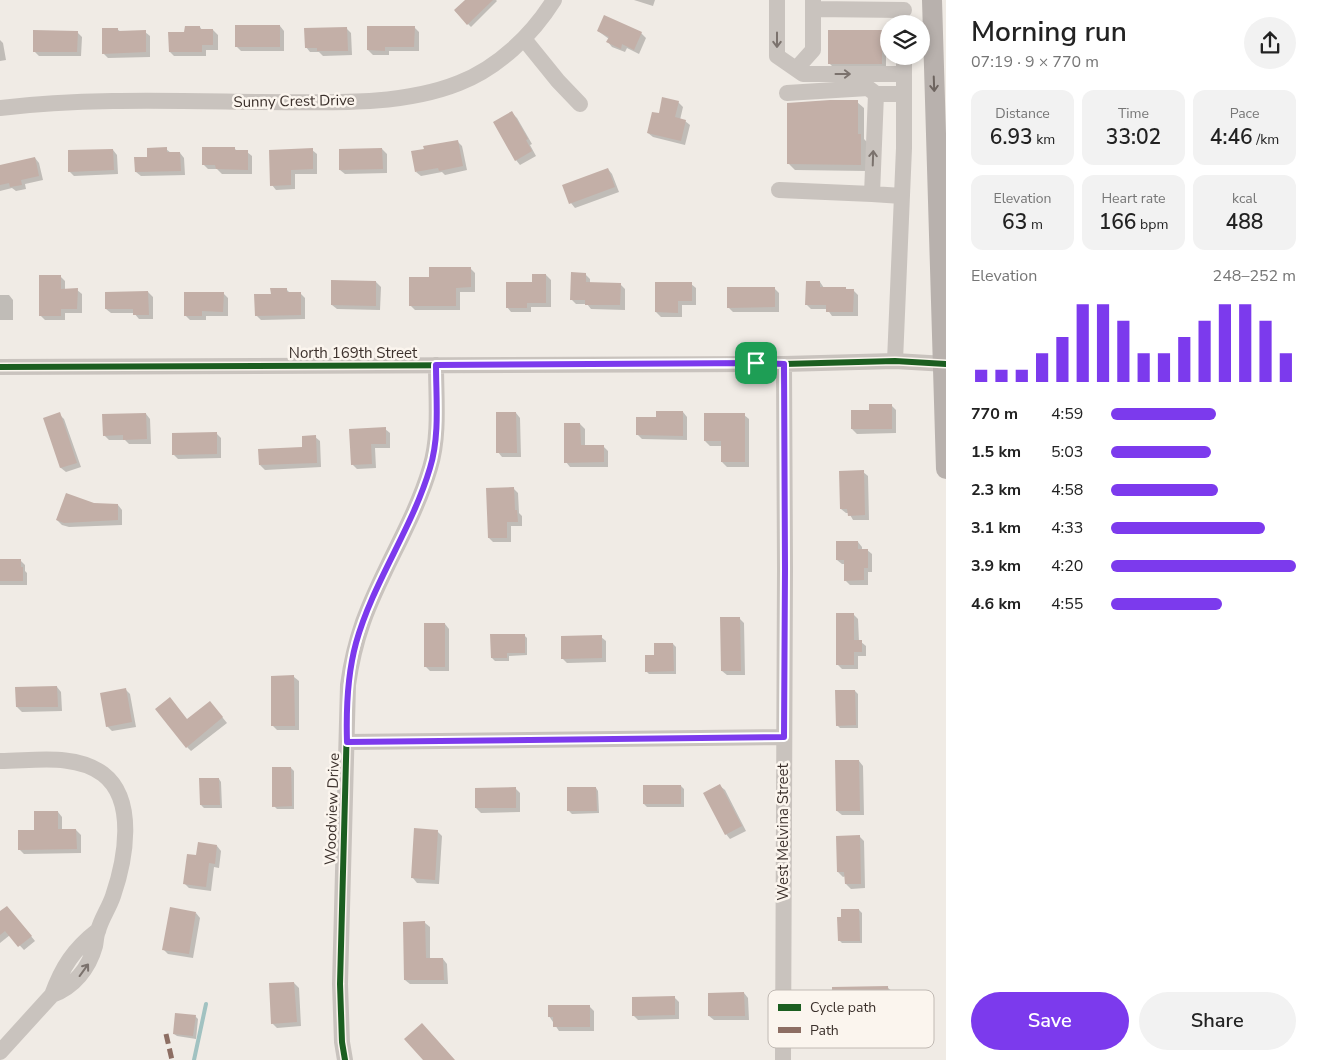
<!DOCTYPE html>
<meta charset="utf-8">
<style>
body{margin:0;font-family:"Nunito Sans",sans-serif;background:#f2f2f2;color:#222;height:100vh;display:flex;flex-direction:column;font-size:19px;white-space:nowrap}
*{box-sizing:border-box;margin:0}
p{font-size:16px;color:#767676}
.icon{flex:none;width:28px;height:28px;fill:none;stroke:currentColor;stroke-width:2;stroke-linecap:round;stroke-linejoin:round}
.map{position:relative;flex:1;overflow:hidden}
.sheet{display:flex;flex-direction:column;background:#fff;width:375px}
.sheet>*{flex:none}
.fabs{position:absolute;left:880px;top:15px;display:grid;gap:10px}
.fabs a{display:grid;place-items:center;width:50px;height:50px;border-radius:50%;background:#fff;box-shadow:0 2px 8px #0003;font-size:25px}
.pin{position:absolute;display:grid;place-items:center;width:42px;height:42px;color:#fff;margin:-21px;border-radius:10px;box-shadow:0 2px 8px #0006}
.round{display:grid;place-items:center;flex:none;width:52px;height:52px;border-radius:26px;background:#f2f2f2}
.summary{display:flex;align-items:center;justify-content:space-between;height:85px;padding:0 25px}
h1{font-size:28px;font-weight:600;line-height:38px}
.stats{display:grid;grid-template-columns:repeat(3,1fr);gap:8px;height:85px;padding:5px 25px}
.stats div{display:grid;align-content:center;border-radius:12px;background:#f2f2f2;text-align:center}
.stats b{font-size:21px;font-weight:600}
.stats small{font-size:14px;font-weight:400}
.stats p{font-size:14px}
.chart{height:140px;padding:10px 25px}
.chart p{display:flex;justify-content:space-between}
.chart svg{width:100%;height:90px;margin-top:5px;stroke:#7c3aed;stroke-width:6}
.cta{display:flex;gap:10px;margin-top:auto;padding:10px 25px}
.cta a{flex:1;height:58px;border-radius:30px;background:#7c3aed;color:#fff;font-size:20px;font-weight:600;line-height:58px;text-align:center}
.cta a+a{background:#f2f2f2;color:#222}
ul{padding:0 25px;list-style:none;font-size:16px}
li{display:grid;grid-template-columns:80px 60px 1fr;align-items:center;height:38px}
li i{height:12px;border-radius:6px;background:#7c3aed}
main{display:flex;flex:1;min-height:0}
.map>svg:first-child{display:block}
.shadow{fill:#0003}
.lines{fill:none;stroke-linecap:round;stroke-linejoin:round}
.stream{stroke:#a1c2c1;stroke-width:4}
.building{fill:#c3afa7}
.minor{stroke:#c9c3be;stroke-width:16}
.major{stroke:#b8b1ad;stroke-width:20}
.quiet{stroke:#8d6e63;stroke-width:5;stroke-dasharray:10 5;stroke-linecap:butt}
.cycleway-casing{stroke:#fbf5ee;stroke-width:9}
.cycleway{stroke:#1b5e20;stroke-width:6}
.oneway{stroke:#7b726d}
.oneway2{stroke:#6d645f}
.route-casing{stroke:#fff;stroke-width:10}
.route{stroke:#7c3aed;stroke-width:6}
.labels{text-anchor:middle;stroke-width:5;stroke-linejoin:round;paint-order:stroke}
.street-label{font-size:15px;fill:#3b302b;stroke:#fbf5ee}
.key{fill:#fbf5ee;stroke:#c1bab4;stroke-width:1}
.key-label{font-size:14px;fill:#3b302b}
</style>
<main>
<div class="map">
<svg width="946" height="1060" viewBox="0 0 946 1060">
<rect width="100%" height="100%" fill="#f0ebe5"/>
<path class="shadow" d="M466 0H496L497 1 471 27 455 11Z
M634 0H655L653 6Z
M280 26 284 31V51H241L237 47Z
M200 27 202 30H213L218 35V50H206V56H174L170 52Z
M414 27 419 32V51H389V55H373L368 50Z
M117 29 121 32H145L150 36V57L108 58 103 53Z
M347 29 351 33 352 55 323 56 319 52H310L306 47Z
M598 31 641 33 646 38 639 54 627 48 625 52 612 47 608 42 609 39Z
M77 32 82 37 81 56H39L34 51Z
M882 32 886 36V68H834L829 63Z
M0 40 3 43 6 60 0 61Z
M678 102 683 107 680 120 685 121 690 125 685 145 653 137 648 133 660 115Z
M857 102 864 108V139L867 142V171L795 170 789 164Z
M512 113 517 118 532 144 530 145 536 156 520 165 516 160Z
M457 141 462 146 467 170 445 175 442 172 421 176 416 172Z
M234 148 238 152H247L252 156V174H222L217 169H208L203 164Z
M166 149 171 153H180L184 158 185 175 141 176 136 172 149 158Z
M382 149 387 154V173L345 174 340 170Z
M113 150 117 155 118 174 74 176 69 171Z
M312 150 317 154V174H295V189L276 190 272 185Z
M35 158 39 163 43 180 25 184 26 189 16 191 12 188 0 191V166Z
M608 169 612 174 619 192 575 208 571 203Z
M470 268 475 273V292H460V310H415L410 305 430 278Z
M585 274 590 279V283L620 284 625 289V310L591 309 587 304H576L572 300Z
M546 275 551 280V307H531V312H511L507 307Z
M60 276 65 281V290H77L82 294V313H65V320H45L40 315Z
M376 282 381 287 380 310 337 309 332 305Z
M820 282 824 288 853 290 858 295V316H832L827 309H811L806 304Z
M691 284 696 288V305H682V317H661L656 312Z
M774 288 779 293V312H733L728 307Z
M286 289 291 294H301L305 298V319L261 320 256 315 272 295Z
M148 292 153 297V319H139L134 313H111L106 309Z
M223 293 228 298V316H206V320H190L185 315Z
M0 295H9L13 300V320H0Z
M891 405 896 410V433L857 434 852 429 870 411Z
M683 412 687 417V440L642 439 637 434 657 418Z
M516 413 520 418 521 457H502L498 452Z
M59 414 64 419 81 467 66 472 61 468Z
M146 414 150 419 151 444H129L125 440H109L104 435Z
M744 415 749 419V467H727L722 462V446H710L705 441Z
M580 424 585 429V446H603L608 451V467H570L566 462Z
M385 429 390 433V448H375L376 468 357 469 352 464Z
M216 433 221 438V458L178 459 174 455Z
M315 437 320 441 321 467 265 470 260 465 303 448Z
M863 472 868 476 869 520H853L849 513H846L841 509Z
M513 488 518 493 519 513 522 516V526H511V542H493L489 538Z
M94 504 118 505 122 510V525L69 527 62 525 57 520Z
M858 542 862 547V550H867L872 554V572H868V585H850L845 580V564H842L837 560Z
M20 560 25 565V571L27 573V585H0V561Z
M854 615 858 619 859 642H861L866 646V656H858V669H842L838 665Z
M739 618 744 623 745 675H727L722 671Z
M445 624 449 629V671H430L426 667Z
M524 635 527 638V655L509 656V661H495L492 658Z
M601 637 606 641V662L567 663 562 658Z
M673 644 676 647V674H649L646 671 656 656Z
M294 677 299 681V730H277L273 726Z
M57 687 61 692 62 711 22 712 17 707Z
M126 690 130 694 136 727 112 731 107 726Z
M855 691 858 694V728H840L837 725Z
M214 707 227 723 191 751 187 747Z
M859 761 863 766 864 815H842L837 811Z
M291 768 294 771V809H277L274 806Z
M219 779 221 782 222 808H204L201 805Z
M681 786 684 789V807H647L644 804Z
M720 786 725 790 746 831 730 839 726 834Z
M515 788 520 793V812L481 813 476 808Z
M596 788 598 791 599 813 572 814 569 811Z
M58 812 62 817V830H76L81 835V853L24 854 19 849 35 831Z
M437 831 442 836 439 884 417 883 413 878Z
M859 836 864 841 865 888 851 889 846 884V876L843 877 838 872Z
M217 846 221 851 219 868 214 867 211 891 189 888 184 883 197 857Z
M7 907 35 941 24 950 10 935 0 943V913Z
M859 910 862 913V943H842L839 940Z
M196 913 200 918 193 958 168 954 163 949Z
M425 923 430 927V959H443L447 964 448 984H410L405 980Z
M294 983 299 988 301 1026 277 1028 272 1023Z
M888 988 893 992V1013H838L834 1009Z
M744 993 748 998 749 1020H714L709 1016Z
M674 997 679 1002V1019L638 1020 633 1015Z
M589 1006 594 1011V1031H559L549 1016Z
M195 1016 198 1019 196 1039 177 1036 174 1034Z"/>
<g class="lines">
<path class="stream" d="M194 1060 206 1004"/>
</g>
<path class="building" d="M465 0H493L467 25 454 10Z
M604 15 642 32 634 50 622 44 621 49 606 42 609 37 597 31Z
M235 25H280V47H235Z
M185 26H200V29H213V45H202V52H169L168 32H184Z
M367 26H415L414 47H385V51L367 50Z
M347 27 348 51H317V48H305L304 28Z
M102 28H118V31L146 30V52L102 54Z
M33 30 78 31 77 52H33Z
M828 30H882V64H828Z
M662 97 679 101 675 117 686 120 681 141 647 133 652 112 659 113Z
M830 100H858V134H861V165L787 164V103Z
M512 111 528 139 526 140 532 151 515 161 493 122Z
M458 140 463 166 439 171 438 168 415 172 411 151 424 149 423 146Z
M167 147V152H180L181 171 135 172 134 157H147V148Z
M202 147H235V150H248V170L216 169 215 165H202Z
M313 148V169L291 170V185L270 186 269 150Z
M382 148 383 169 339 170V149Z
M113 149 114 170 68 172V150Z
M35 157 39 176 21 180 22 185 10 187 9 183 0 185V165Z
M608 168 615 187 569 204 562 185Z
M429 267H471V287L456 288V306H409V277H429Z
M571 272 586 273V282L621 283 620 305H585V300H570Z
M532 274H546V303H527V308H506V282H532Z
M39 275H61V289L78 288 77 309H61V316H39Z
M331 280 376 281V306L331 305Z
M806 281H820V287H846V289H854L853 312H826V305H805Z
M655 282H692V301H678V313L655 312Z
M727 287H775V307L727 308Z
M270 288H287V292H301V315L255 316 254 294H271Z
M148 291 149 315H133V309H105V292Z
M184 292H224L223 312 202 311V316H184Z
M869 404H892V429H851V410H869Z
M656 411H683V436L636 435V417H656Z
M60 412 77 463 60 468 43 418Z
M496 412H516L517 453H496Z
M146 413 147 439 123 440V435L103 436 102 414Z
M704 413H745V462H721V441H704Z
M564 423H580L581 445H604V462L564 463Z
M386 427V444H371L372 464 351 465 349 429Z
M217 432V454L172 455V433Z
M316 435 317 463 259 465 258 449 302 447V436Z
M864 470 865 515 848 516 847 509H840L839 471Z
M514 487 515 510H517L518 522H507V538H488L486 488Z
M66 493 94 503 118 504V520L64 523 56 520Z
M836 541H858V549H868V568H864V580L844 581V560H836Z
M0 559H21V567H23V581H0Z
M836 613H854V640H862V652H854V665H836Z
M720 617H740L741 671H721Z
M424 623H445V667H424Z
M490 634H525V653H507V658H491Z
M602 635V658L561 659V636Z
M654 643H673L674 671 645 672V655H654Z
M294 675 295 726H271V676Z
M57 686 58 707H16L15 687Z
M126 688 132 722 106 727 100 693Z
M835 690H855L856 725 836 726Z
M170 697 187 719 210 701 223 717 186 748 155 709Z
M835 760H859L860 811H836Z
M272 767H291L292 806 272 807Z
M199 778H219L220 805H200Z
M720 784 742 826 725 835 703 793Z
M643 785H681V804H643Z
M516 787V808H475V788Z
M567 787H596L597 811H567Z
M34 811H58V829H76L77 849 18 850V830H34Z
M414 828 438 830 435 880 411 878Z
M860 835 861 884H845L844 872H837L836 836Z
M198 842 217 845 215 864 209 863 206 887 183 884 187 854 196 855Z
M7 906 32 936 18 947 5 931 0 935V911Z
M170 907 196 912 189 954 162 950Z
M841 909H859L860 941H838L837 917H841Z
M425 921 426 958H443L444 980H404L403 922Z
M294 982 297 1022 271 1024 269 983Z
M888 986 889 1009H832V987Z
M744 992 745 1016H708V993Z
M675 996V1015L632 1016V997Z
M548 1005H590V1027H553V1017H548Z
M175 1013 196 1015 193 1036 173 1034Z
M422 1023 455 1060H423L404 1039Z"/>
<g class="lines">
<path class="minor" d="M777 0V56L803 74H904
M813 9 904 10
M524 39 558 81 580 104
M796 69 813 50V0
M787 93 868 88 876 94
M0 108C86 98 174 101 260 102 324 102 399 107 459 83 498 68 532 35 554 0
M779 190 872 194
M902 196 872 194 876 94H904
M895 361 904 148V56
M0 367 784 364 895 361 946 364
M347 742 784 737
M0 761C34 761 75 753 103 774 137 800 125 861 113 896 109 908 101 919 98 931 96 935 96 941 95 946 89 968 74 987 52 995L0 1052
M52 995C62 967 74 949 97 931
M345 1060 342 1042 340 984 348 685C351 663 356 642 363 622 382 569 414 522 430 468 440 436 436 398 436 365
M783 1060 785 569 784 364"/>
<path class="major" d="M932 0 946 469"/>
<path class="quiet" d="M166 1034 172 1060"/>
<defs>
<path id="cycleway" d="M0 367 784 364 895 361 946 364
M345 1060 342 1042 340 984 348 685C351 663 356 642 363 622 382 569 414 522 430 468 440 436 436 398 436 365"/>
</defs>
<use href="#cycleway" class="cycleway-casing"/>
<use href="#cycleway" class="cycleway"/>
</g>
<defs><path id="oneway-shaft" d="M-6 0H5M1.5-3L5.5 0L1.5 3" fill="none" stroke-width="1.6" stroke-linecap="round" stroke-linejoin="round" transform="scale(1.25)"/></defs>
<g class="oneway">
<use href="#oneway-shaft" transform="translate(777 40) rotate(90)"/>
<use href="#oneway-shaft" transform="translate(843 74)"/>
<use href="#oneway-shaft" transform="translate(873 158) rotate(-88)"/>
<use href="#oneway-shaft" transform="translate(84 970) rotate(-54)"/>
</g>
<use class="oneway2" href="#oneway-shaft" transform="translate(934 84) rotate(88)"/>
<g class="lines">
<defs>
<path id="route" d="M756 363 784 364 785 569 784 737 347 742C346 709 347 676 356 643 373 582 412 529 430 468 440 436 436 398 436 365Z"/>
</defs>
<use href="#route" class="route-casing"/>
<use href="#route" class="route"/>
</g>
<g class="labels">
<g class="street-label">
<text transform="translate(294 101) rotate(-1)" y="5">Sunny Crest Drive</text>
<text x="353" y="358">North 169th Street</text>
<text transform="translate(332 809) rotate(-88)" y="5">Woodview Drive</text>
<text transform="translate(783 832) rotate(-90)" y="5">West Melvina Street</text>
</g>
</g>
<rect x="768" y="990" width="166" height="58" rx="8" class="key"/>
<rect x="778" y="1004" width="23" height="7" fill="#1b5e20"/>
<rect x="778" y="1027" width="23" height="6" fill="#8d6e63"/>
<g class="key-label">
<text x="810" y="1012">Cycle path</text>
<text x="810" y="1035">Path</text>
</g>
</svg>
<div class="fabs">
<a><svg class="icon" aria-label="layers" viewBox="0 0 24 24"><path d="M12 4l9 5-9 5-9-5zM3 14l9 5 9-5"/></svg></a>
</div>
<div class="pin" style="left:756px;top:363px;background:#1e9e55"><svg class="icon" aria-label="arrive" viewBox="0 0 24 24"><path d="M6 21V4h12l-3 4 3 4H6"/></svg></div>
</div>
<section class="sheet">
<div class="summary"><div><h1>Morning run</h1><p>07:19 · 9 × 770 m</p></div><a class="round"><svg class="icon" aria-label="share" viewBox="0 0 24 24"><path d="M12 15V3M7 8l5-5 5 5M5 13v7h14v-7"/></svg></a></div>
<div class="stats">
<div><p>Distance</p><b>6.93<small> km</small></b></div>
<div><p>Time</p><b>33:02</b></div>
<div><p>Pace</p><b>4:46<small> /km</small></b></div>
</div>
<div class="stats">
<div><p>Elevation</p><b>63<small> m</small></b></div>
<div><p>Heart rate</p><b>166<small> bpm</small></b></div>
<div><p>kcal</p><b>488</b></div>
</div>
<div class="chart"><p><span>Elevation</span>248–252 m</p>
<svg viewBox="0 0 160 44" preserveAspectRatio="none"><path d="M5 44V38M15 44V38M25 44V38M35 44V30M45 44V22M55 44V6M65 44V6M75 44V14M85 44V30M95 44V30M105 44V22M115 44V14M125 44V6M135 44V6M145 44V14M155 44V30"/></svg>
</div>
<ul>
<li><b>770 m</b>4:59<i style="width:57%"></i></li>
<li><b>1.5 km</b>5:03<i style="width:54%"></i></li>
<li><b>2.3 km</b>4:58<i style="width:58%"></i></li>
<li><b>3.1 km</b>4:33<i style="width:83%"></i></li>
<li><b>3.9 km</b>4:20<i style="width:100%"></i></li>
<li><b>4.6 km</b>4:55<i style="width:60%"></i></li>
</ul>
<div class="cta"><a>Save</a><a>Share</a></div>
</section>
</main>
